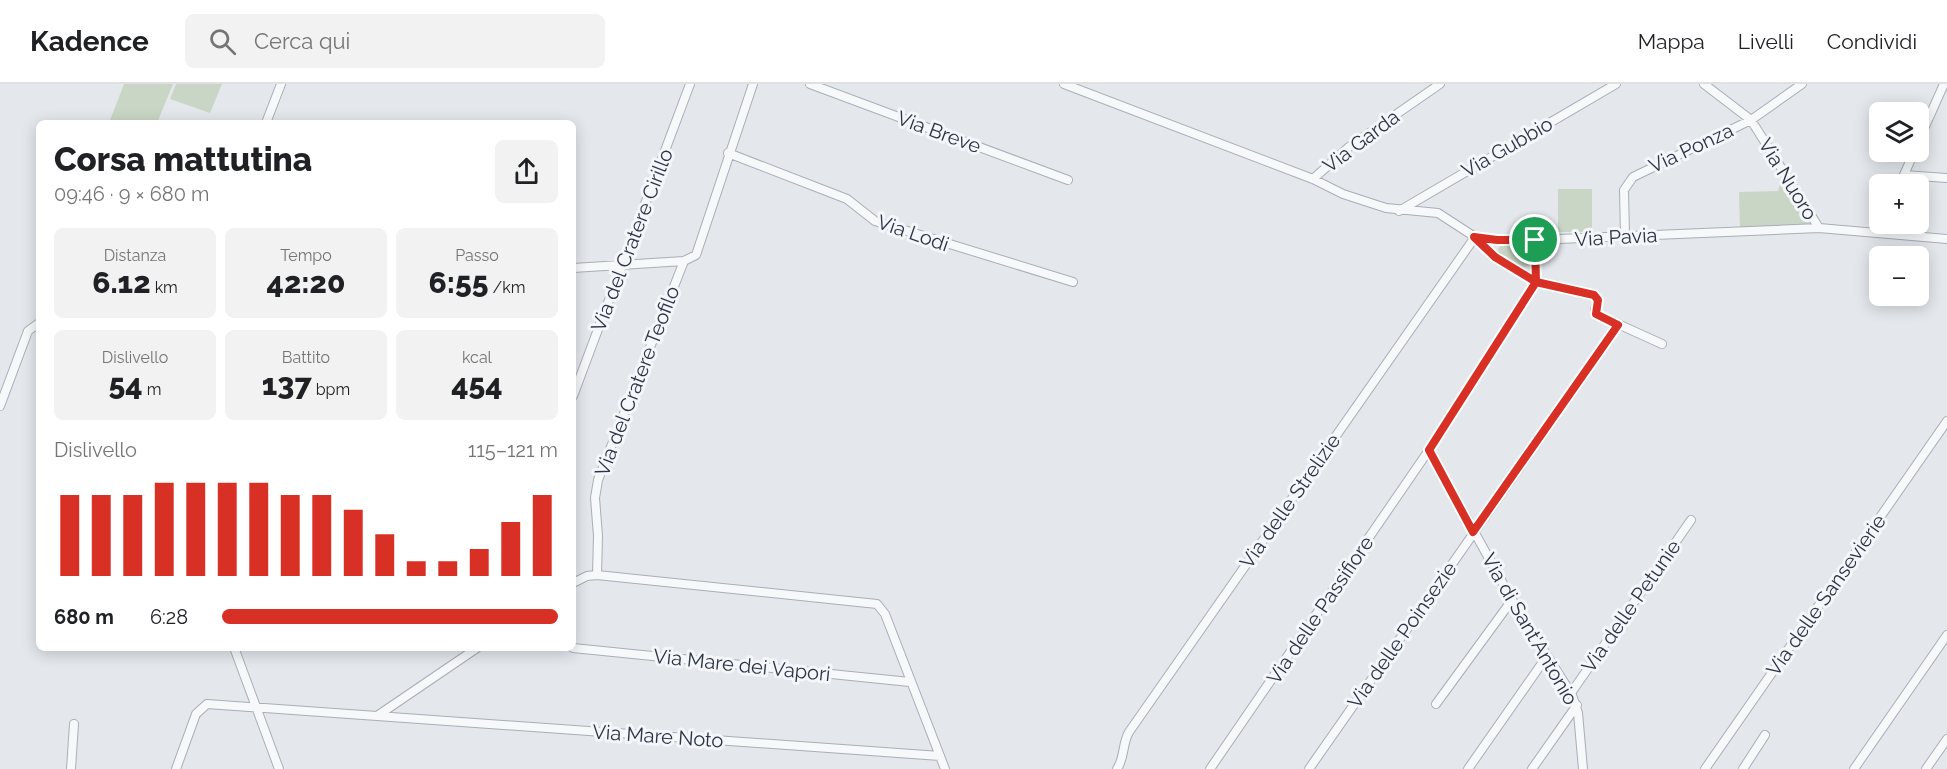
<!DOCTYPE html>
<html lang="it">
<meta charset="utf-8">
<style>
body{margin:0;font-family:Raleway,sans-serif;background:#f2f2f2;color:#202124;height:100vh;display:flex;flex-direction:column;font-size:22px;white-space:nowrap}
*{box-sizing:border-box;margin:0}
p{font-size:20px;color:#757577}
.icon{flex:none;width:33px;height:33px;fill:none;stroke:currentColor;stroke-width:2;stroke-linecap:round;stroke-linejoin:round}
.map{position:relative;flex:1;overflow:hidden}
.panel{position:absolute;left:36px;top:36px;width:540px;height:531px;display:flex;flex-direction:column;background:#fff;border-radius:9px;box-shadow:0 3px 15px #0003}
.panel>*{flex:none}
.tools{position:absolute;left:1869px;top:18px;display:grid;gap:12px}
.tools a{display:grid;place-items:center;width:60px;height:60px;border-radius:9px;background:#fff;box-shadow:0 3px 15px #0003;font-size:30px}
.pin{position:absolute;display:grid;place-items:center;width:51px;height:51px;color:#fff;margin:-26px;border:3px solid #fff;border-radius:50%;box-shadow:0 2px 6px #0007}
.round{display:grid;place-items:center;flex:none;width:63px;height:63px;border-radius:9px;background:#f2f2f2}
.head{display:flex;align-items:center;justify-content:space-between;height:102px;padding:0 18px}
h1{font-size:33px;font-weight:800;line-height:45px}
.stats{display:grid;grid-template-columns:repeat(3,1fr);gap:9px;height:102px;padding:6px 18px}
.stats div{display:grid;align-content:center;border-radius:9px;background:#f2f2f2;text-align:center}
.stats b{font-size:30px;font-weight:800}
.stats small{font-size:16px;font-weight:400}
.stats p{font-size:16px}
.chart{height:168px;padding:12px 18px}
.chart p{display:flex;justify-content:space-between}
.chart svg{width:100%;height:108px;margin-top:6px;stroke:#d93025;stroke-width:6}
ul{padding:0 18px;list-style:none;font-size:20px}
li{display:grid;grid-template-columns:96px 72px 1fr;align-items:center;height:45px}
li i{height:15px;border-radius:8px;background:#d93025}
header{display:flex;align-items:center;gap:36px;box-sizing:border-box;height:84px;padding:0 30px;background:#fff;border-bottom:2px solid #e0e0e0}
header strong{font-size:28px}
nav{display:flex;gap:33px;margin-inline-start:auto;font-size:21px}
.search{width:420px;height:54px;background:#f2f2f2;display:flex;align-items:center;gap:15px;box-sizing:border-box;padding:0 21px;border-radius:9px;color:#757577;font-size:22px}
.map>svg:first-child{display:block}
.green{fill:#c9d6c5}
.lines{fill:none;stroke-linecap:round;stroke-linejoin:round}
.minor-casing{stroke:#a9aeb7;stroke-width:10}
.minor{stroke:#f7f8fa;stroke-width:8}
.route-casing{stroke:#fff;stroke-width:12}
.route{stroke:#d93025;stroke-width:8}
.labels{text-anchor:middle;stroke-width:6;stroke-linejoin:round;paint-order:stroke}
.street-label{font-size:20px;fill:#2b3445;stroke:#f4f6f9}
</style>
<header>
<strong>Kadence</strong>
<div class="search"><svg class="icon" aria-label="search" viewBox="0 0 24 24"><circle cx="10" cy="10" r="6"/><path d="M15 15l6 6"/></svg>Cerca qui</div>
<nav><a>Mappa</a><a>Livelli</a><a>Condividi</a></nav>
</header>
<div class="map">
<svg width="1947" height="685" viewBox="0 0 1947 685">
<rect width="100%" height="100%" fill="#e4e7ec"/>
<path class="green" d="M124 0H173L157 39H109Z
M176 0H222L210 29 170 15Z
M1782 94 1811 141 1740 143 1739 108 1778 107Z
M1558 105H1592V148H1558Z
M1502 160 1529 161 1532 167 1530 181 1518 185 1501 173 1498 165Z"/>
<g class="lines">
<defs>
<path id="minor" d="M810 0 1068 96
M1064 0 1313 95 1343 110 1386 124 1438 129 1475 153 1497 156H1535L1819 144 1947 155
M1704 0 1751 36 1819 144
M266 39 281 0
M1918 58 1944 0
M728 69 847 115 875 137 1073 198
M1904 91 1947 94
M1313 95 1349 63 1440 0
M1900 100 1914 68
M1399 127 1616 0
M1625 152 1624 106 1633 93 1751 36 1802 0
M1475 153 1495 173 1536 198 1594 211 1598 216 1595 226 1598 231 1662 260
M1535 156 1536 198
M573 184 684 177 696 171 753 0
M1536 198 1429 366 1512 516 1572 611 1578 629 1583 685
M573 312 690 0
M0 322 28 247 39 239
M597 491 598 452 595 414 598 396 684 177
M573 499 587 492 597 491 877 520 885 530 945 685
M573 564 910 598
M235 566 279 685
M1571 609 1691 436
M1436 620 1512 516
M377 632 940 672
M71 685 74 640
M176 685 196 630 207 620 377 632 477 564
M1117 685C1125 673 1122 660 1129 648L1475 153
M1210 685 1429 366
M1309 685 1619 241
M1468 685 1547 572
M1532 685 1577 621
M1705 685 1947 337
M1743 685 1765 651
M1854 685 1947 551
M1926 685 1947 655"/>
</defs>
<use href="#minor" class="minor-casing"/>
<use href="#minor" class="minor"/>
</g>
<g class="lines">
<defs>
<path id="route" d="M1535 156H1497L1474 153 1495 173 1536 198 1429 366 1473 448 1618 241 1596 230 1598 216 1594 211 1536 198 1535 156"/>
</defs>
<use href="#route" class="route-casing"/>
<use href="#route" class="route"/>
</g>
<g class="labels">
<g class="street-label">
<text transform="translate(939 48) rotate(20)" y="7">Via Breve</text>
<text transform="translate(1361 57) rotate(-37)" y="7">Via Garda</text>
<text transform="translate(1507 63) rotate(-30)" y="7">Via Gubbio</text>
<text transform="translate(1691 64) rotate(-25)" y="7">Via Ponza</text>
<text transform="translate(1788 95) rotate(58)" y="7">Via Nuoro</text>
<text transform="translate(913 149) rotate(19)" y="7">Via Lodi</text>
<text transform="translate(1616 153) rotate(-3)" y="7">Via Pavia</text>
<text transform="translate(632 156) rotate(-69)" y="7">Via del Cratere Cirillo</text>
<text transform="translate(637 297) rotate(-69)" y="7">Via del Cratere Teofilo</text>
<text transform="translate(1290 417) rotate(-55)" y="7">Via delle Strelizie</text>
<text transform="translate(1826 511) rotate(-55)" y="7">Via delle Sansevierie</text>
<text transform="translate(1631 522) rotate(-55)" y="7">Via delle Petunie</text>
<text transform="translate(1320 526) rotate(-56)" y="7">Via delle Passifiore</text>
<text transform="translate(1530 545) rotate(60)" y="7">Via di Sant'Antonio</text>
<text transform="translate(1402 551) rotate(-55)" y="7">Via delle Poinsezie</text>
<text transform="translate(742 581) rotate(6)" y="7">Via Mare dei Vapori</text>
<text transform="translate(658 652) rotate(4)" y="7">Via Mare Noto</text>
</g>
</g>
</svg>
<div class="tools">
<a><svg class="icon" aria-label="layers" viewBox="0 0 24 24"><path d="M12 4l9 5-9 5-9-5zM3 14l9 5 9-5"/></svg></a>
<a>+</a>
<a>−</a>
</div>
<div class="pin" style="left:1535px;top:156px;background:#1e9e55"><svg class="icon" aria-label="arrive" viewBox="0 0 24 24"><path d="M6 21V4h12l-3 4 3 4H6"/></svg></div>
<section class="panel">
<div class="head"><div><h1>Corsa mattutina</h1><p>09:46 · 9 × 680 m</p></div><a class="round"><svg class="icon" aria-label="share" viewBox="0 0 24 24"><path d="M12 15V3M7 8l5-5 5 5M5 13v7h14v-7"/></svg></a></div>
<div class="stats">
<div><p>Distanza</p><b>6.12<small> km</small></b></div>
<div><p>Tempo</p><b>42:20</b></div>
<div><p>Passo</p><b>6:55<small> /km</small></b></div>
</div>
<div class="stats">
<div><p>Dislivello</p><b>54<small> m</small></b></div>
<div><p>Battito</p><b>137<small> bpm</small></b></div>
<div><p>kcal</p><b>454</b></div>
</div>
<div class="chart"><p><span>Dislivello</span>115–121 m</p>
<svg viewBox="0 0 160 44" preserveAspectRatio="none"><path d="M5 44V11M15 44V11M25 44V11M35 44V6M45 44V6M55 44V6M65 44V6M75 44V11M85 44V11M95 44V17M105 44V27M115 44V38M125 44V38M135 44V33M145 44V22M155 44V11"/></svg>
</div>
<ul>
<li><b>680 m</b>6:28<i style="width:100%"></i></li>
</ul>
</section>
</div>
